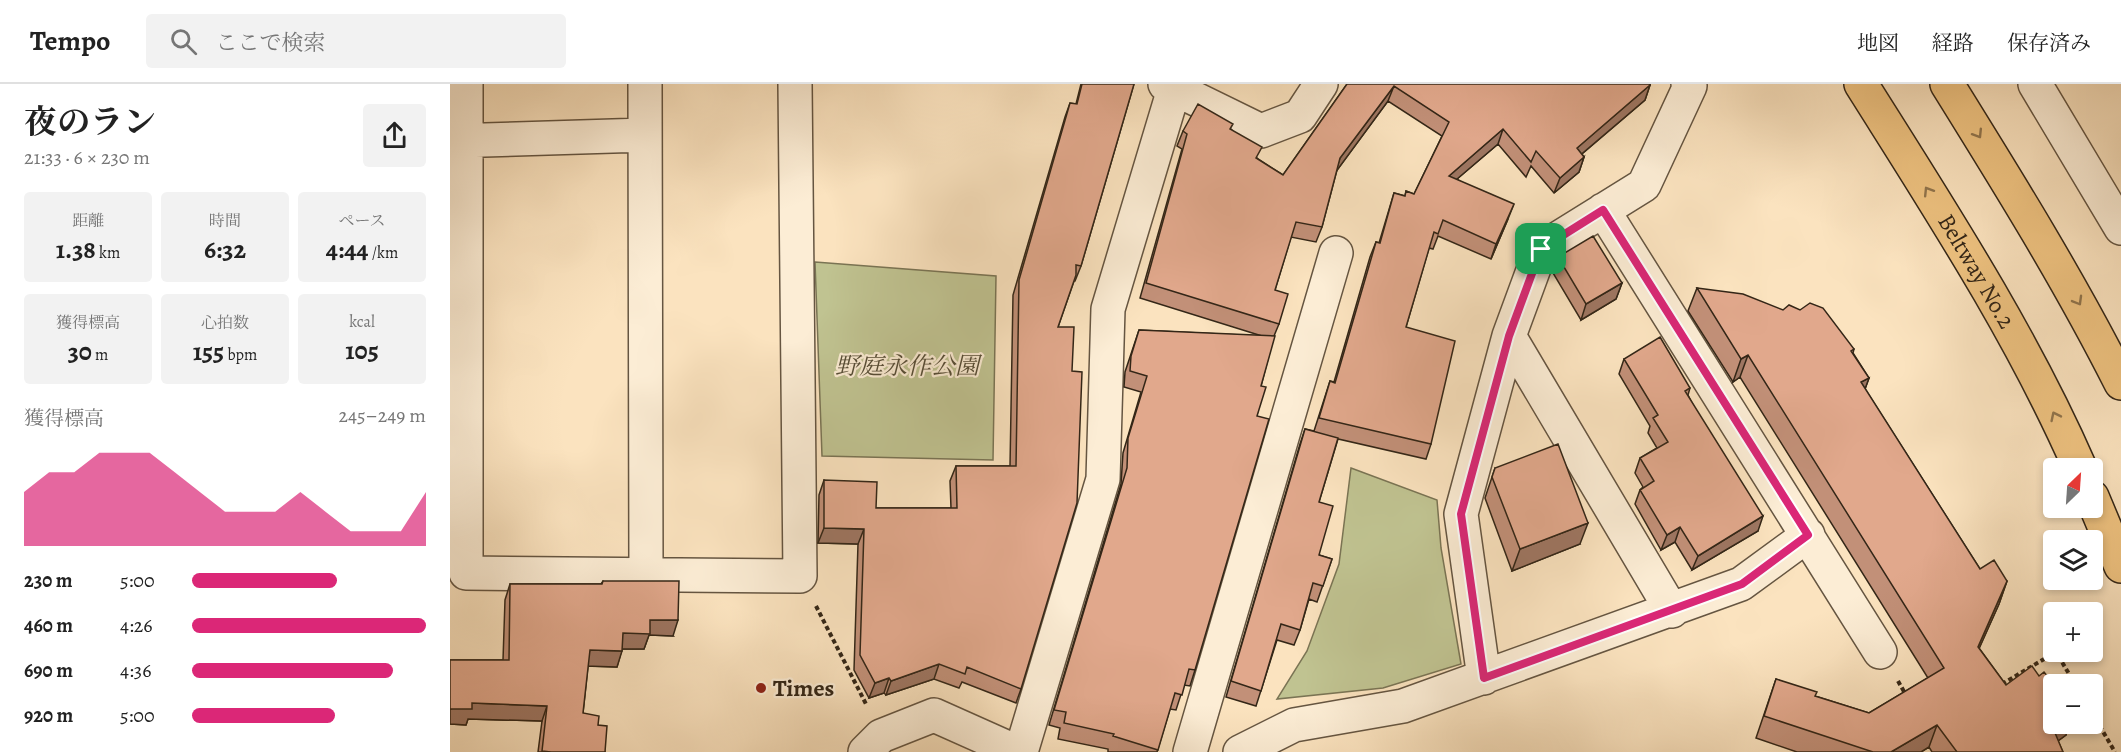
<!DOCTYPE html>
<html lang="ja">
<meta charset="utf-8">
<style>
body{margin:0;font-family:Alegreya,"Noto Serif JP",serif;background:#f2f2f2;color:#222;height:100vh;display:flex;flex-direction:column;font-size:22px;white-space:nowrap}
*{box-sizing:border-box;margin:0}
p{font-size:20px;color:#767676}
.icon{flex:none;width:33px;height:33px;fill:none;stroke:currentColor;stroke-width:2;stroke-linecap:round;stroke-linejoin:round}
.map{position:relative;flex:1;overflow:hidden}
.sheet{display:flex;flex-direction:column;background:#fff;width:450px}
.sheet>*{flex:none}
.needle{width:39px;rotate:25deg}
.buttons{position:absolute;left:1593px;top:374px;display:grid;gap:12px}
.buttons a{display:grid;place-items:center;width:60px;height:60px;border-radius:6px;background:#fff;box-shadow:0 3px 9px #0003;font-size:30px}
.pin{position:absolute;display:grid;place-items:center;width:51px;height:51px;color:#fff;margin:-26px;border-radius:12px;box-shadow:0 3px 9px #0006}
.round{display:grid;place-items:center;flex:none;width:63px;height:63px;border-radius:6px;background:#f2f2f2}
.summary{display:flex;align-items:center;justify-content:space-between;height:102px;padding:0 24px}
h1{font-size:33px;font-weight:700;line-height:45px}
.figures{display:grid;grid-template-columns:repeat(3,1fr);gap:9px;height:102px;padding:6px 24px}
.figures div{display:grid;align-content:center;border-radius:6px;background:#f2f2f2;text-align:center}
.figures b{font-size:26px;font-weight:700}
.figures small{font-size:16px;font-weight:400}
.figures p{font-size:16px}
.chart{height:168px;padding:12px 24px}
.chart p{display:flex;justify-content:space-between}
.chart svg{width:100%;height:108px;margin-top:6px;fill:#db2777;opacity:.7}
ul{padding:0 24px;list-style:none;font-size:20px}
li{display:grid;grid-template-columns:96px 72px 1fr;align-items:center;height:45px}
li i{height:15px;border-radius:8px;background:#db2777}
header{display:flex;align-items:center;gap:36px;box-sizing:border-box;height:84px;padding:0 30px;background:#fff;border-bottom:2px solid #e0e0e0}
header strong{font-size:28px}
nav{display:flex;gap:33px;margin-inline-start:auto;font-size:21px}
.search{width:420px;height:54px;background:#f2f2f2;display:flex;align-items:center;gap:15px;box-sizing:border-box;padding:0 21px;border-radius:6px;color:#767676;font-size:22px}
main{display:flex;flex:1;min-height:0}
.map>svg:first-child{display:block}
.green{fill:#c0c391;stroke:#7a7454;stroke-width:1.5}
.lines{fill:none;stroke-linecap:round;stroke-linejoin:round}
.street-casing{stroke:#655541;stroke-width:36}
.primary-casing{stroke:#332617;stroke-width:36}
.path{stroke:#332617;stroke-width:4;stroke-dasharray:4.5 3;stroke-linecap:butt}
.street{stroke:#fcedd5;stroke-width:33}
.primary{stroke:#eec280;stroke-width:33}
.wall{fill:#c29078;stroke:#332617;stroke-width:1.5}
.shaded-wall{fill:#9e7662;stroke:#332617;stroke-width:1.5}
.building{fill:#e1a88c;stroke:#332617;stroke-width:1.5}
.oneway{stroke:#90744c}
.route-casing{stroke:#fff;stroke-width:12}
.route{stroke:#db2777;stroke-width:8}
.poi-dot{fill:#8f2418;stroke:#fcedd5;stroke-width:2}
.labels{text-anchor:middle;stroke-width:4.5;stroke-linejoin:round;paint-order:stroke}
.street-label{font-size:24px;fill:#332617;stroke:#fcedd5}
.park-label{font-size:24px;font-style:italic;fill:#564d36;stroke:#fcedd5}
.poi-label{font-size:24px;font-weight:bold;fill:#332617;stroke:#fcedd5;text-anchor:start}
</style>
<header>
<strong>Tempo</strong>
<div class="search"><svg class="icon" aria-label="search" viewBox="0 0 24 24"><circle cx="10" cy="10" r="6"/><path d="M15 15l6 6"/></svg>ここで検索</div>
<nav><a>地図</a><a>経路</a><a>保存済み</a></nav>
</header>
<main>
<section class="sheet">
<div class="summary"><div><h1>夜のラン</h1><p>21:33 · 6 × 230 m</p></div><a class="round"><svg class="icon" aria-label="share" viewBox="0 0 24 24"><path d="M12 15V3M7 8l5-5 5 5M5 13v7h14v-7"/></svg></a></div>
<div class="figures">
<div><p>距離</p><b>1.38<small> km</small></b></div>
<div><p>時間</p><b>6:32</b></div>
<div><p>ペース</p><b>4:44<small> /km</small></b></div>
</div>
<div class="figures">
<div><p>獲得標高</p><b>30<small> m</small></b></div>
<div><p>心拍数</p><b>155<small> bpm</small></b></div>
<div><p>kcal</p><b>105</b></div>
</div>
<div class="chart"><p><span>獲得標高</span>245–249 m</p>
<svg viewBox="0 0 160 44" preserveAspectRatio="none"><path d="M0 44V22L10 14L20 14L30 6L40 6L50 6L60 14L70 22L80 30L90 30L100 30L110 22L120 30L130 38L140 38L150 38L160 22V44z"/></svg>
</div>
<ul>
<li><b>230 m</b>5:00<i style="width:62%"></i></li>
<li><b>460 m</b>4:26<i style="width:100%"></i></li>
<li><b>690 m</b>4:36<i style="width:86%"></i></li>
<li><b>920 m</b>5:00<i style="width:61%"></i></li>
</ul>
</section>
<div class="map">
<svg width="1671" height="668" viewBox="0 0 1671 668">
<rect width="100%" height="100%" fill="#fbe3bf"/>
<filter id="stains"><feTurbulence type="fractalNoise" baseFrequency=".00333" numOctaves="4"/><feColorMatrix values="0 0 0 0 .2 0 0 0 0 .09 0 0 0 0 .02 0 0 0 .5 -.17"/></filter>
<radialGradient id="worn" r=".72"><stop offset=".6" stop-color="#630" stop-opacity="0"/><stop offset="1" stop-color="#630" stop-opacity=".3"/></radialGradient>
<path class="green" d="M365 178 546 192 543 376 372 372Z
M901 384 987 416 991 464 1011 580 933 604 827 615 857 567 889 480Z"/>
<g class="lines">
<defs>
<path id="street" d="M16 0V489L350 492 345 0
M195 0 196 490
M715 0 811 47 850 32 871 0
M1585 0 1671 144
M0 57 195 51
M1153 126 1430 568
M1059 252 1222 527
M1034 594 1011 430 1059 252 1091 165 1194 101 1240 2 1238 0
M415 668 431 652 484 631 567 668
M571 668 653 395 658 225 724 5
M740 668 886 169
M790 668 844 641 953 622 1291 500 1358 451"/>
<g id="primary">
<path id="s1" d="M1411 0C1489 124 1571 249 1630 384"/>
<path d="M1497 0C1558 98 1619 196 1671 299"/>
<path d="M1642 413 1671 482"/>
</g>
</defs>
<use href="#street" class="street-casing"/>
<use href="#primary" class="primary-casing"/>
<path class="path" d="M366 522 416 620
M1448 597 1456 611
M1552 600 1606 568 1625 600
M1642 629 1665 668"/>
<use href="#street" class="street"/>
<use href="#primary" class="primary"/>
</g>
<path class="wall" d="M631 0H684L631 182 625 197H624L608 243 571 605 566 619 512 598 509 604 484 595 436 611 434 609 419 614 404 586 408 460 368 459 369 411 374 396 426 424H501L500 397 506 382H560L563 211 615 33 620 19 626 20Z
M897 0 1200 1 1195 16 1132 70 1134 73 1129 88 1104 109 1081 82 1076 93 1048 60 1007 95 1058 135 1041 175 988 152 983 165 979 164 956 243 981 360 976 375 888 355 869 418V471L882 475 867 518 859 515 850 546 844 561 827 556 806 622 776 613 850 360 855 345 864 347 880 297 884 298 920 173 926 158 929 159 944 109 955 112 956 107 964 110 992 52 938 17 887 86 872 143 866 158 841 153 825 206 829 240 824 252 811 302 807 332 745 586 740 602 734 601 726 626 720 625 707 668H658V665L608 655 610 644 599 641 671 400 673 369 691 308 674 303 675 288 689 246 812 252 690 214 732 65 727 62 733 47 781 45 808 75 833 91Z
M1108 173 1172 199 1166 215 1131 236 1103 189Z
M1247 204 1404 265 1403 269 1419 294 1415 305 1530 485 1557 497 1549 520 1529 564 1556 601 1616 651 1608 657 1613 668H1482L1479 663 1471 668H1347L1306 654 1326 595 1365 612 1419 629 1478 594 1290 293 1283 298 1238 227Z
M1174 275 1240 304 1238 311 1308 447 1242 486 1225 458 1211 466 1185 420 1190 406 1193 403 1185 389 1190 374 1207 364 1198 349 1200 342 1169 290Z
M1045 384 1130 460 1062 487 1035 414Z
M153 497 223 552 199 551 194 565H172L167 583 138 582 133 629 148 641 155 668H88L92 637 18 635 16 641 0 640V576H53L55 516 60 500H151Z"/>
<path class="shaded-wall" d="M1200 1 1195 16 1121 79 1127 64Z
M944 2 938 17 885 89 890 74Z
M1053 45 1048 60 993 107 999 92Z
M1134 73 1129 88 1104 109 1110 94Z
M1064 120 1058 135 1041 175 1046 160Z
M1172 199 1166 215 1131 236 1136 220Z
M1298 271 1290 293 1283 298 1291 275Z
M1419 294 1411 316V298Z
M1313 432 1308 447 1242 486 1248 472Z
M1138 439 1130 460 1062 487 1070 465Z
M1230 443 1225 458 1211 466 1217 451Z
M374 444 414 445 408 460 368 459Z
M1557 497 1549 520 1520 585 1528 563Z
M200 536H228L223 552 199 551 194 565H167L173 549Z
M140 566 172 567 167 583 134 582Z
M489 580 484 595 436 611 441 597Z
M439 594 434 609 419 614 425 599Z
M22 619 97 622 92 637 18 635 16 641 0 640V625Z
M1610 639H1620L1616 651 1594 667 1603 644Z
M1487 641 1479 663 1471 668H1441Z"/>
<path class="building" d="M632 0H684L631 182 626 181V191L608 243H624L622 287 632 288 627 419 571 605 517 583 515 590 489 580 441 597 439 594 425 599 410 571 414 445 374 444V396L427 398 426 424H507L506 382H566L569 196 620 19 627 20Z
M897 0H1199L1200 1 1127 64 1134 73 1110 94 1086 67 1081 78 1053 45 999 92 1064 120 1046 160 993 136 988 150 984 148 956 243 1005 257 981 360 869 334 880 297 885 299 926 158 930 159 944 109 955 112 956 107 964 110 999 38 944 2 890 74 872 143 846 138 825 206 838 210 829 240 696 199 737 50 733 47 748 20 783 40 780 45 812 63 806 74 833 91Z
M1143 152 1172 199 1136 220 1108 173Z
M1247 204 1293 210 1333 226 1339 221 1350 226 1360 219 1373 224 1404 265 1401 267 1419 294 1411 298 1530 485 1544 476 1557 497 1528 563 1556 601 1582 582 1589 592 1594 588 1604 600V639H1610L1603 644 1613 668H1507L1487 641 1441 668H1423L1314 632 1326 595 1367 608 1365 612 1419 629 1494 584 1298 271 1291 275Z
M689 246 825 252 811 302 816 303 807 332 819 335 745 586 739 585 732 611 725 609 708 666 663 652 664 650 614 639 616 628 604 626 677 384 678 354 697 292 680 287 681 272Z
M1210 253 1240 304 1235 307 1313 432 1248 472 1230 443 1217 451 1190 406 1204 397 1190 374 1218 358 1203 334 1208 331 1174 275Z
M855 345 888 354 869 418 883 422 869 471 882 475 873 502 863 499 850 546 831 540 811 607 781 597Z
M1108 360 1138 439 1070 465 1042 393 1045 384Z
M153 497H229L228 536H200V550L173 549 172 567 140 566 133 629 149 632 148 641 157 642 155 668H101L92 667 97 622 22 619V625H0V576H59L60 500H152Z"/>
<defs><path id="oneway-chevron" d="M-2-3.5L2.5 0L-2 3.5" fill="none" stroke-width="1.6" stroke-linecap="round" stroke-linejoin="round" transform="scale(1.5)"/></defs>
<g class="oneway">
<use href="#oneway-chevron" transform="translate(1528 50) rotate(58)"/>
<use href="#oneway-chevron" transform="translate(1478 107) rotate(-122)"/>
<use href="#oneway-chevron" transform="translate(1628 217) rotate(60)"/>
<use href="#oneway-chevron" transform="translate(1605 332) rotate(-116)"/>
</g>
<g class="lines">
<defs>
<path id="route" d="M1153 126 1358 451 1292 500 1034 594 1011 430 1059 252 1091 165Z"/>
</defs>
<use href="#route" class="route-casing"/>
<use href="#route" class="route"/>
</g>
<circle class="poi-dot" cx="311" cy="604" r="6"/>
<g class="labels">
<g class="street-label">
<text dy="8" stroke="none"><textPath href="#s1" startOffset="220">Beltway No.2</textPath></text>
</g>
<g class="park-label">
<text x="457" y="290">野庭永作公園</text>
</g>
<g class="poi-label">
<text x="323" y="612">Times</text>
</g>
</g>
<rect width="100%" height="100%" filter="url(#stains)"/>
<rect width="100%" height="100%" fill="url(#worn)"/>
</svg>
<div class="buttons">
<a><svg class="needle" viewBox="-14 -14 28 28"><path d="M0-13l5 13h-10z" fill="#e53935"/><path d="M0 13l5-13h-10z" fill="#767676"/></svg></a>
<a><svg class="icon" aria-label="layers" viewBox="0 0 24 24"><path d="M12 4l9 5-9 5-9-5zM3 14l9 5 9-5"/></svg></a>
<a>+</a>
<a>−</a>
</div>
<div class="pin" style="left:1091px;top:165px;background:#1e9e55"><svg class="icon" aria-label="arrive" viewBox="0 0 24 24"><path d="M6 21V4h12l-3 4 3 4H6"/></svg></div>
</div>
</main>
